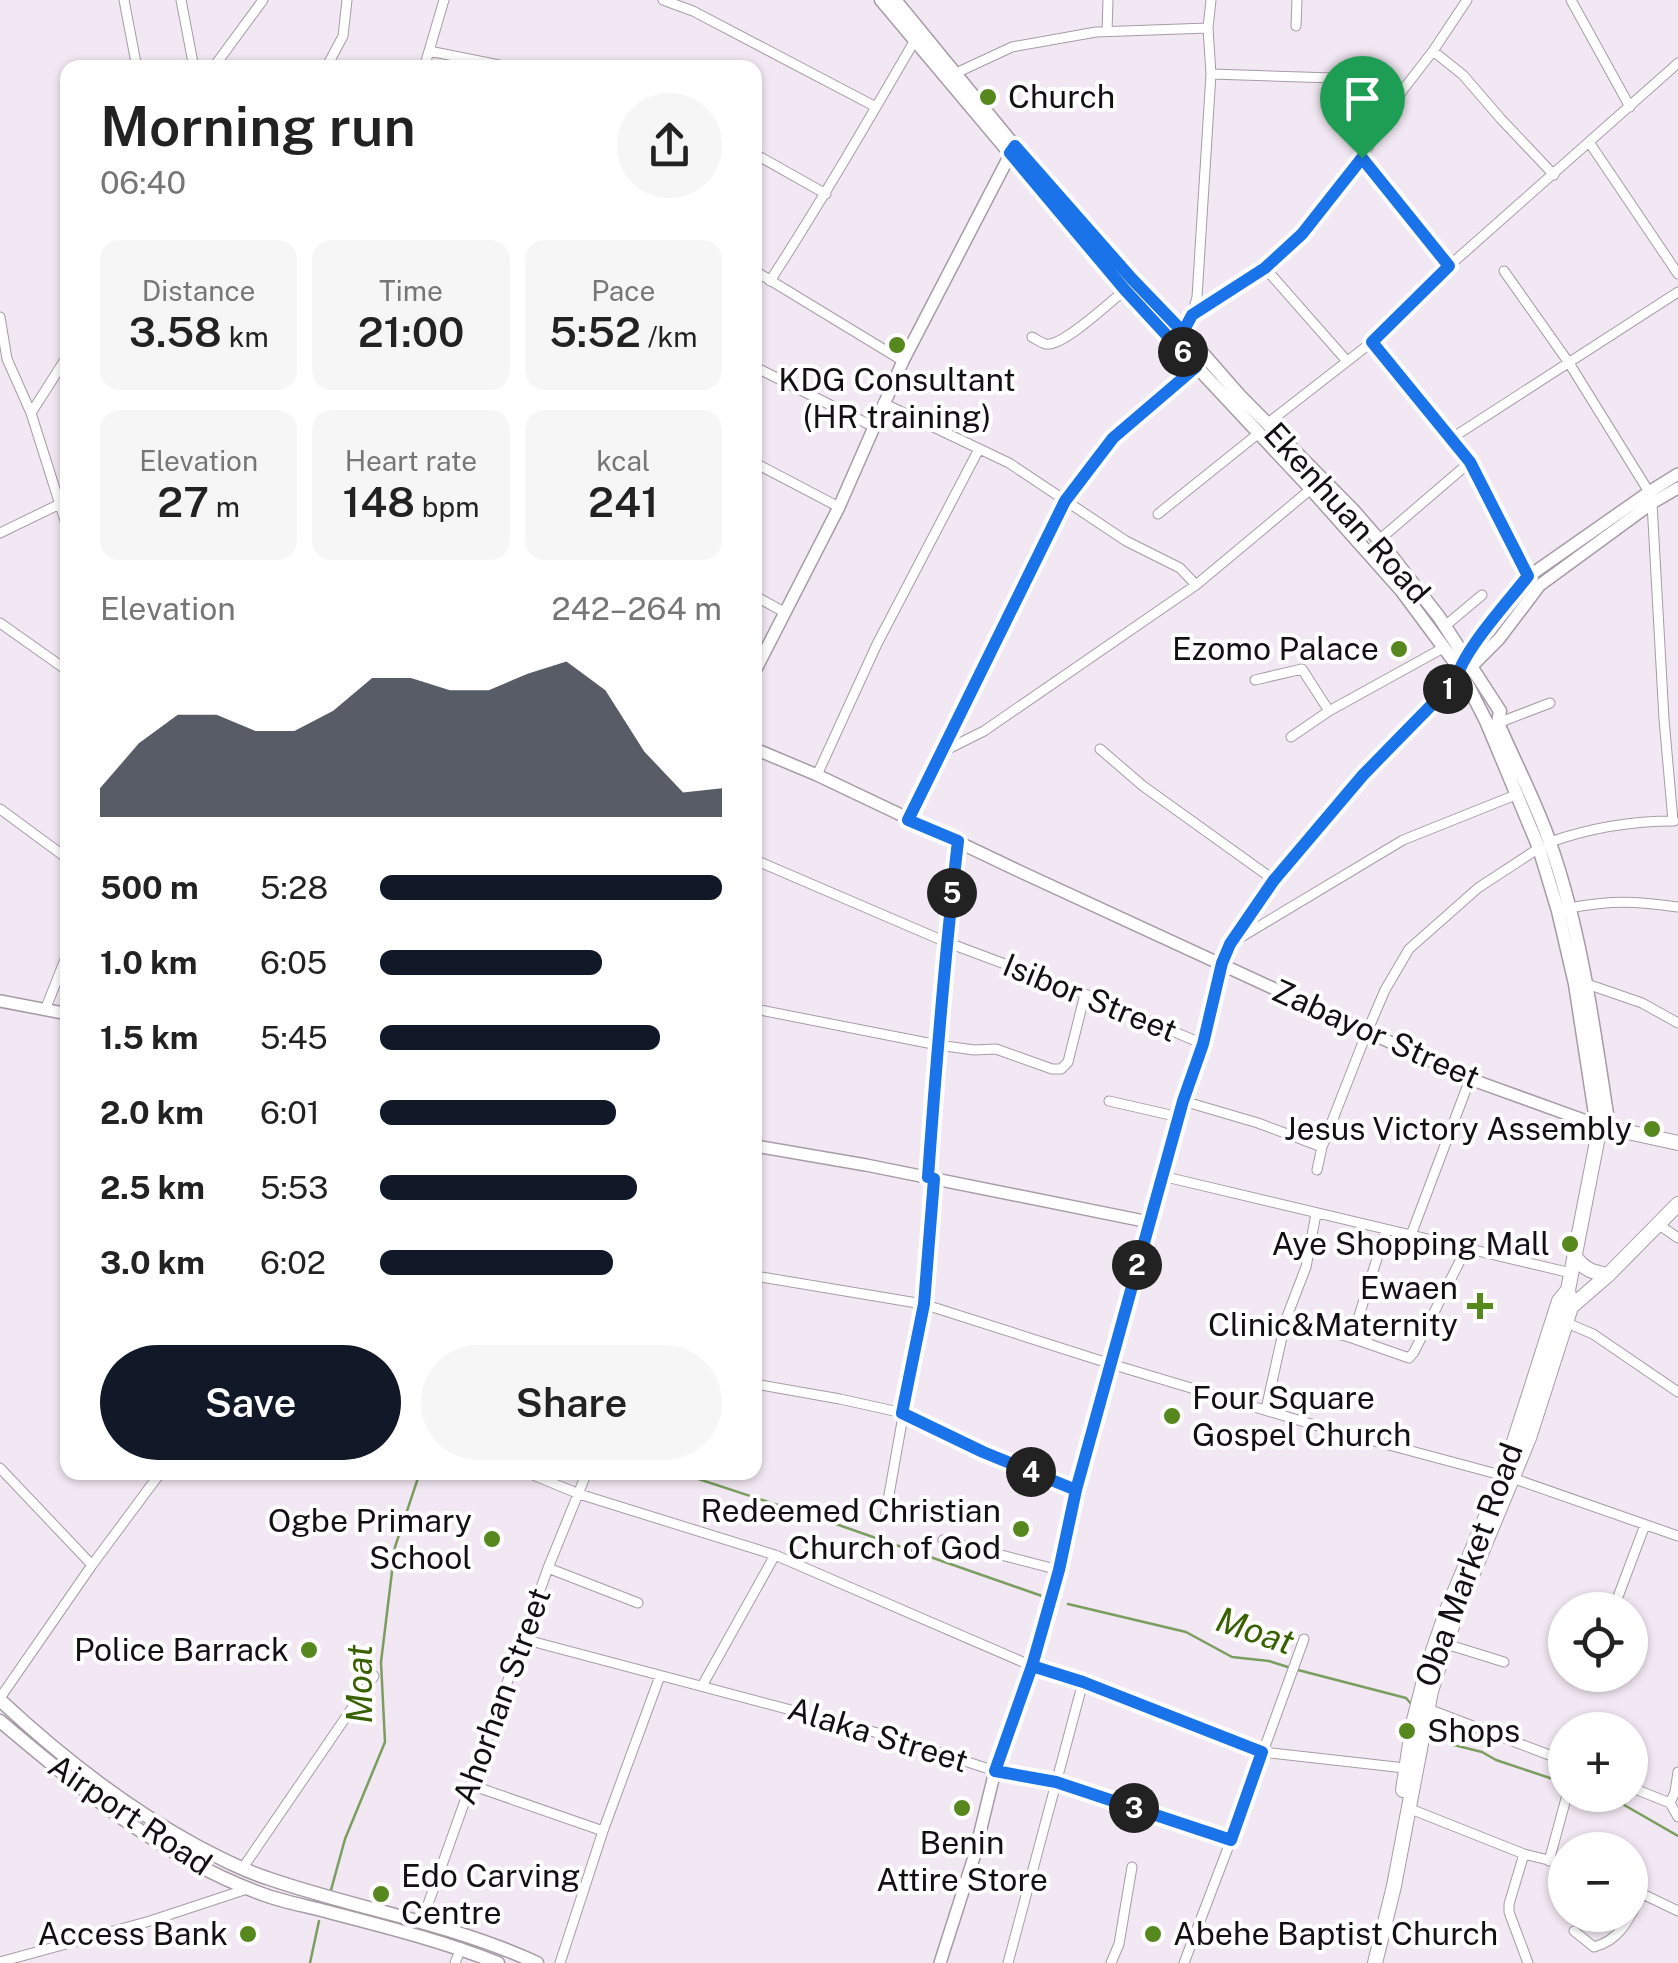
<!DOCTYPE html>
<meta charset="utf-8">
<style>
body{margin:0;font-family:"Public Sans",sans-serif;background:#f6f6f6;color:#222;height:100vh;display:flex;flex-direction:column;font-size:38px;white-space:nowrap}
*{box-sizing:border-box;margin:0}
p{font-size:32px;color:#767676}
.icon{flex:none;width:55px;height:55px;fill:none;stroke:currentColor;stroke-width:2;stroke-linecap:round;stroke-linejoin:round}
.map{position:relative;flex:1;overflow:hidden}
.details{position:absolute;left:60px;top:60px;width:702px;height:1420px;display:flex;flex-direction:column;background:#fff;border-radius:20px;box-shadow:0 2px 8px #0004}
.details>*{flex:none}
.buttons{position:absolute;left:1548px;top:1592px;display:grid;gap:20px}
.buttons a{display:grid;place-items:center;width:100px;height:100px;border-radius:50%;background:#fff;box-shadow:0 2px 8px #0004;font-size:50px}
.pin{position:absolute;display:grid;place-items:center;width:85px;height:85px;color:#fff;margin:-102px -42px;border-radius:50% 50% 50% 0;rotate:-45deg;box-shadow:0 0 10px #0007}
.pin .icon{rotate:45deg}
.km{position:absolute;width:50px;height:50px;margin:-25px;border-radius:50%;background:#222;color:#fff;font-size:28px;line-height:50px;text-align:center}
.round{display:grid;place-items:center;flex:none;width:105px;height:105px;border-radius:52px;background:#f6f6f6}
.headline{display:flex;align-items:center;justify-content:space-between;height:170px;padding:0 40px}
h1{font-size:55px;font-weight:600;line-height:75px}
.stats{display:grid;grid-template-columns:repeat(3,1fr);gap:15px;height:170px;padding:10px 40px}
.stats div{display:grid;align-content:center;border-radius:20px;background:#f6f6f6;text-align:center}
.stats b{font-size:42px;font-weight:600}
.stats small{font-size:28px;font-weight:400}
.stats p{font-size:28px}
.chart{height:280px;padding:20px 40px}
.chart p{display:flex;justify-content:space-between}
.chart svg{width:100%;height:180px;margin-top:10px;fill:#111827;opacity:.7}
.action{display:flex;gap:20px;margin-top:auto;padding:20px 40px}
.action a{flex:1;height:115px;border-radius:60px;background:#111827;color:#fff;font-size:40px;font-weight:600;line-height:115px;text-align:center}
.action a+a{background:#f6f6f6;color:#222}
ul{padding:0 40px;list-style:none;font-size:32px}
li{display:grid;grid-template-columns:160px 120px 1fr;align-items:center;height:75px}
li i{height:25px;border-radius:12px;background:#111827}
.map>svg:first-child{display:block}
.lines{fill:none;stroke-linecap:round;stroke-linejoin:round}
.stream{stroke:#7b9d60;stroke-width:2.5}
.minor-casing{stroke:#a69ca6;stroke-width:11}
.tertiary-casing{stroke:#a69ca6;stroke-width:14}
.secondary-casing{stroke:#a69ca6;stroke-width:15}
.primary-casing{stroke:#a69ca6;stroke-width:16}
.minor{stroke:#fff;stroke-width:9}
.tertiary{stroke:#fff;stroke-width:11}
.secondary{stroke:#fff;stroke-width:12}
.primary{stroke:#fff;stroke-width:14}
.route-casing{stroke:#fff;stroke-width:20}
.route{stroke:#1a73e8;stroke-width:12}
.poi-dot{fill:#56881e;stroke:#fff;stroke-width:4}
.labels{text-anchor:middle;stroke-width:8;stroke-linejoin:round;paint-order:stroke}
.poi-label{font-size:32px;fill:#131014;stroke:#fff;text-anchor:end}
.street-label{font-size:32px;fill:#131014;stroke:#fff}
.water-label{font-size:35px;font-style:italic;fill:#386101;stroke:#fff}
</style>
<div class="map">
<svg width="1678" height="1963" viewBox="0 0 1678 1963">
<rect width="100%" height="100%" fill="#f2e8f3"/>
<g class="lines">
<path class="stream" d="M677 1472 833 1523 1042 1596
M1068 1604 1186 1632 1232 1657 1269 1661 1291 1668
M1298 1670 1406 1698 1413 1706
M1431 1728 1450 1744 1482 1752 1496 1760 1565 1783
M1599 1795 1619 1802 1678 1836
M331 1890 345 1839 385 1742 381 1662 395 1547 420 1472
M310 1963 319 1921"/>
<defs>
<path id="minor" d="M124 0 137 68
M181 0 194 68
M663 0 693 11 876 107
M1571 0 1630 107
M1296 26 1297 0
M1107 32 1108 0
M429 51 515 68
M1433 51 1463 75 1501 119 1554 175
M213 68 263 0
M326 68 343 36 347 0
M424 68 444 0
M956 73 1012 47 1096 32 1208 28
M1211 74 1333 78 1402 91
M1589 142 1678 274
M755 154 826 194
M1362 157 1449 266
M1265 268 1346 360
M755 271 903 361
M1504 271 1569 363 1649 492
M770 281C821 202 868 121 915 40
M1192 315 1265 268 1302 234 1362 157 1402 91 1433 51 1467 0
M0 317 7 359 31 413 68 530
M1183 331 1192 315 1197 297 1211 74 1208 28 1211 0
M1032 337C1036 339 1041 343 1046 344 1063 347 1111 301 1125 290
M1372 342 1470 462 1529 576
M755 367 874 427
M883 403 1009 463 1126 541 1180 568 1196 585
M31 413 68 355
M1268 423 1372 342 1449 266 1678 63
M1452 438 1678 292
M755 463 839 507
M1652 503 1664 719 1673 821
M1158 514 1259 433
M0 533 68 500
M1379 540 1470 462
M755 596 784 612
M0 623 68 671
M1445 626 1482 595
M1255 680 1302 669 1329 711
M1498 723 1550 703
M1291 737 1329 711 1445 647
M1100 749 1143 786 1274 880
M944 751 984 731 1196 585 1311 489
M817 775 877 644 979 449
M0 809 68 859
M909 820 1065 501 1113 438 1197 367
M1550 842C1590 828 1632 821 1674 821
M755 860 946 942 1085 994 1203 1044
M1569 908C1612 900 1636 901 1678 907
M1233 942 1403 840 1518 794
M1587 984 1642 1003 1678 1023
M755 1009 938 1045 974 1050 996 1049 1052 1069H1061L1068 1062 1085 994
M45 1010 68 952
M1109 1101 1179 1117
M1183 1101 1258 1123 1322 1147
M1317 1170 1322 1147 1367 1032 1385 990 1409 949 1478 888 1539 848
M1162 1176 1571 1273
M928 1177 946 942 959 841
M1658 1224 1678 1238
M1411 1235 1470 1079
M755 1276 923 1304 1111 1364 1318 1426 1512 1478 1678 1536
M1286 1319 1352 1338 1409 1358 1414 1352 1467 1247
M1567 1323 1593 1334 1678 1392
M1352 1338 1386 1230
M755 1384 840 1399 903 1413 983 1452 1076 1490
M1266 1409 1286 1319 1306 1267 1316 1214
M0 1468 92 1565
M526 1472 579 1494 775 1555 1032 1666 1083 1682 1262 1752 1405 1768
M885 1517 923 1304 934 1179
M943 1540 1059 1570
M548 1568 638 1603
M1613 1610 1645 1525
M523 1639 889 1736 995 1771 1056 1783 1231 1840
M1446 1644 1504 1662
M702 1686 775 1555
M0 1698 92 1565 161 1472
M1428 1709 1565 1761
M471 1785 603 1831
M1630 1787 1670 1803 1675 1792 1678 1772
M1670 1803 1678 1817
M1408 1808 1524 1854 1565 1864
M1524 1854 1509 1904V1912L1528 1963
M1549 1861 1567 1795
M242 1869 374 1676
M1630 1888 1678 1911
M422 1921 548 1568 587 1472
M1574 1931 1594 1947C1621 1940 1630 1917 1642 1894
M0 1962 150 1921 247 1889
M455 1963 461 1948
M560 1963 603 1831 660 1676
M1008 1963 1083 1682
M1111 1963 1119 1944 1132 1867
M1184 1963 1231 1840 1304 1639"/>
<path id="tertiary" d="M1463 662 1529 576 1649 492 1678 474
M755 671 839 507 903 361 1013 149
M755 749 817 775 1021 872 1470 1079 1600 1126
M0 1001 68 1014
M755 1146 866 1165 1149 1222
M940 1963 974 1857 995 1771 1032 1666 1059 1570 1076 1490 1149 1222 1183 1101 1203 1044 1222 963 1231 944 1274 880 1363 775 1499 639 1540 585 1652 503 1678 488"/>
<path id="secondary" d="M881 0 1125 290 1311 489 1401 590 1459 668 1486 721 1539 848 1558 911 1575 984 1595 1114 1600 1126
M895 0 1016 148 1132 279 1183 331 1240 396 1353 510 1379 540 1439 617 1500 711 1498 723C1515 763 1536 802 1550 843 1581 931 1593 1023 1607 1114L1600 1126
M0 1700C60 1756 125 1807 197 1846 220 1858 242 1870 267 1878 356 1909 451 1923 537 1963
M0 1721C79 1788 163 1858 262 1894 283 1902 307 1906 329 1912 386 1927 443 1941 498 1963"/>
<path id="primary" d="M1575 1257C1585 1270 1592 1272 1608 1275
M1571 1307 1608 1275 1678 1204
M1403 1790 1413 1724 1428 1665 1447 1610 1503 1476 1559 1301 1568 1290
M1375 1963 1394 1886 1431 1691 1456 1614 1529 1438 1571 1307 1568 1290 1600 1126 1678 1143"/>
</defs>
<use href="#minor" class="minor-casing"/>
<use href="#tertiary" class="tertiary-casing"/>
<use href="#secondary" class="secondary-casing"/>
<use href="#primary" class="primary-casing"/>
<use href="#minor" class="minor"/>
<use href="#tertiary" class="tertiary"/>
<use href="#secondary" class="secondary"/>
<use href="#primary" class="primary"/>
</g>
<g class="lines">
<defs>
<path id="route" d="M1362 158 1449 266 1372 342 1470 462 1528 576C1508 602 1463 650 1456 680L1363 775 1274 880 1230 944 1222 963 1203 1044 1183 1101 1076 1490 1059 1570 1032 1666 995 1771 1056 1782 1231 1840 1262 1752 1083 1682 1032 1666 1059 1570 1076 1490 983 1452 902 1413 924 1304 934 1179 928 1177C936 1065 945 953 958 841L908 820 1065 501 1113 438 1196 367 1125 290 1010 153 1015 146 1132 279 1183 332 1192 315 1265 268 1302 234 1362 158"/>
</defs>
<use href="#route" class="route-casing"/>
<use href="#route" class="route"/>
</g>
<g class="poi-dot">
<circle cx="988" cy="97" r="10"/>
<circle cx="897" cy="345" r="10"/>
<circle cx="1399" cy="649" r="10"/>
<circle cx="1652" cy="1129" r="10"/>
<circle cx="1570" cy="1244" r="10"/>
<path d="M1475 1291h10v10h10v10h-10v10h-10v-10h-10v-10h10z"/>
<circle cx="1172" cy="1416" r="10"/>
<circle cx="1021" cy="1529" r="10"/>
<circle cx="492" cy="1539" r="10"/>
<circle cx="309" cy="1650" r="10"/>
<circle cx="1407" cy="1731" r="10"/>
<circle cx="962" cy="1808" r="10"/>
<circle cx="381" cy="1894" r="10"/>
<circle cx="248" cy="1934" r="10"/>
<circle cx="1153" cy="1934" r="10"/>
</g>
<g class="labels">
<g class="poi-label">
<text x="1008" y="108" text-anchor="start">Church</text>
<text x="897" y="391" text-anchor="middle">KDG Consultant<tspan x="897" dy="37">(HR training)</tspan></text>
<text x="1379" y="660">Ezomo Palace</text>
<text x="1632" y="1140">Jesus Victory Assembly</text>
<text x="1550" y="1255">Aye Shopping Mall</text>
<text x="1458" y="1299">Ewaen<tspan x="1458" dy="37">Clinic&amp;Maternity</tspan></text>
<text x="1192" y="1409" text-anchor="start">Four Square<tspan x="1192" dy="37">Gospel Church</tspan></text>
<text x="1001" y="1522">Redeemed Christian<tspan x="1001" dy="37">Church of God</tspan></text>
<text x="472" y="1532">Ogbe Primary<tspan x="472" dy="37">School</tspan></text>
<text x="289" y="1661">Police Barrack</text>
<text x="1427" y="1742" text-anchor="start">Shops</text>
<text x="962" y="1854" text-anchor="middle">Benin<tspan x="962" dy="37">Attire Store</tspan></text>
<text x="401" y="1887" text-anchor="start">Edo Carving<tspan x="401" dy="37">Centre</tspan></text>
<text x="228" y="1945">Access Bank</text>
<text x="1173" y="1945" text-anchor="start">Abehe Baptist Church</text>
</g>
<g class="street-label">
<text transform="translate(1347 513) rotate(48)" y="11">Ekenhuan Road</text>
<text transform="translate(1090 998) rotate(22)" y="11">Isibor Street</text>
<text transform="translate(1376 1034) rotate(24)" y="11">Zabayor Street</text>
<text transform="translate(1469 1565) rotate(-70)" y="11">Oba Market Road</text>
<text transform="translate(502 1696) rotate(-70)" y="11">Ahorhan Street</text>
<text transform="translate(878 1735) rotate(17)" y="11">Alaka Street</text>
<text transform="translate(130 1815) rotate(34)" y="11">Airport Road</text>
</g>
<g class="water-label">
<text transform="translate(1255 1631) rotate(19)" y="12">Moat</text>
<text transform="translate(360 1684) rotate(-90)" y="12">Moat</text>
</g>
</g>
</svg>
<div class="buttons">
<a><svg class="icon" aria-label="locate" viewBox="0 0 24 24"><circle cx="12" cy="12" r="6"/><path d="M12 2v4M12 18v4M2 12h4M18 12h4"/></svg></a>
<a>+</a>
<a>−</a>
</div>
<div class="pin" style="left:1362px;top:158px;background:#1e9e55"><svg class="icon" aria-label="arrive" viewBox="0 0 24 24"><path d="M6 21V4h12l-3 4 3 4H6"/></svg></div>
<b class="km" style="left:1448px;top:689px">1</b>
<b class="km" style="left:1137px;top:1265px">2</b>
<b class="km" style="left:1134px;top:1808px">3</b>
<b class="km" style="left:1031px;top:1472px">4</b>
<b class="km" style="left:952px;top:893px">5</b>
<b class="km" style="left:1183px;top:352px">6</b>
<section class="details">
<div class="headline"><div><h1>Morning run</h1><p>06:40</p></div><a class="round"><svg class="icon" aria-label="share" viewBox="0 0 24 24"><path d="M12 15V3M7 8l5-5 5 5M5 13v7h14v-7"/></svg></a></div>
<div class="stats">
<div><p>Distance</p><b>3.58<small> km</small></b></div>
<div><p>Time</p><b>21:00</b></div>
<div><p>Pace</p><b>5:52<small> /km</small></b></div>
</div>
<div class="stats">
<div><p>Elevation</p><b>27<small> m</small></b></div>
<div><p>Heart rate</p><b>148<small> bpm</small></b></div>
<div><p>kcal</p><b>241</b></div>
</div>
<div class="chart"><p><span>Elevation</span>242–264 m</p>
<svg viewBox="0 0 160 44" preserveAspectRatio="none"><path d="M0 44V37L10 26L20 19L30 19L40 23L50 23L60 18L70 10L80 10L90 13L100 13L110 9L120 6L130 13L140 28L150 38L160 37V44z"/></svg>
</div>
<ul>
<li><b>500 m</b>5:28<i style="width:100%"></i></li>
<li><b>1.0 km</b>6:05<i style="width:65%"></i></li>
<li><b>1.5 km</b>5:45<i style="width:82%"></i></li>
<li><b>2.0 km</b>6:01<i style="width:69%"></i></li>
<li><b>2.5 km</b>5:53<i style="width:75%"></i></li>
<li><b>3.0 km</b>6:02<i style="width:68%"></i></li>
</ul>
<div class="action"><a>Save</a><a>Share</a></div>
</section>
</div>
